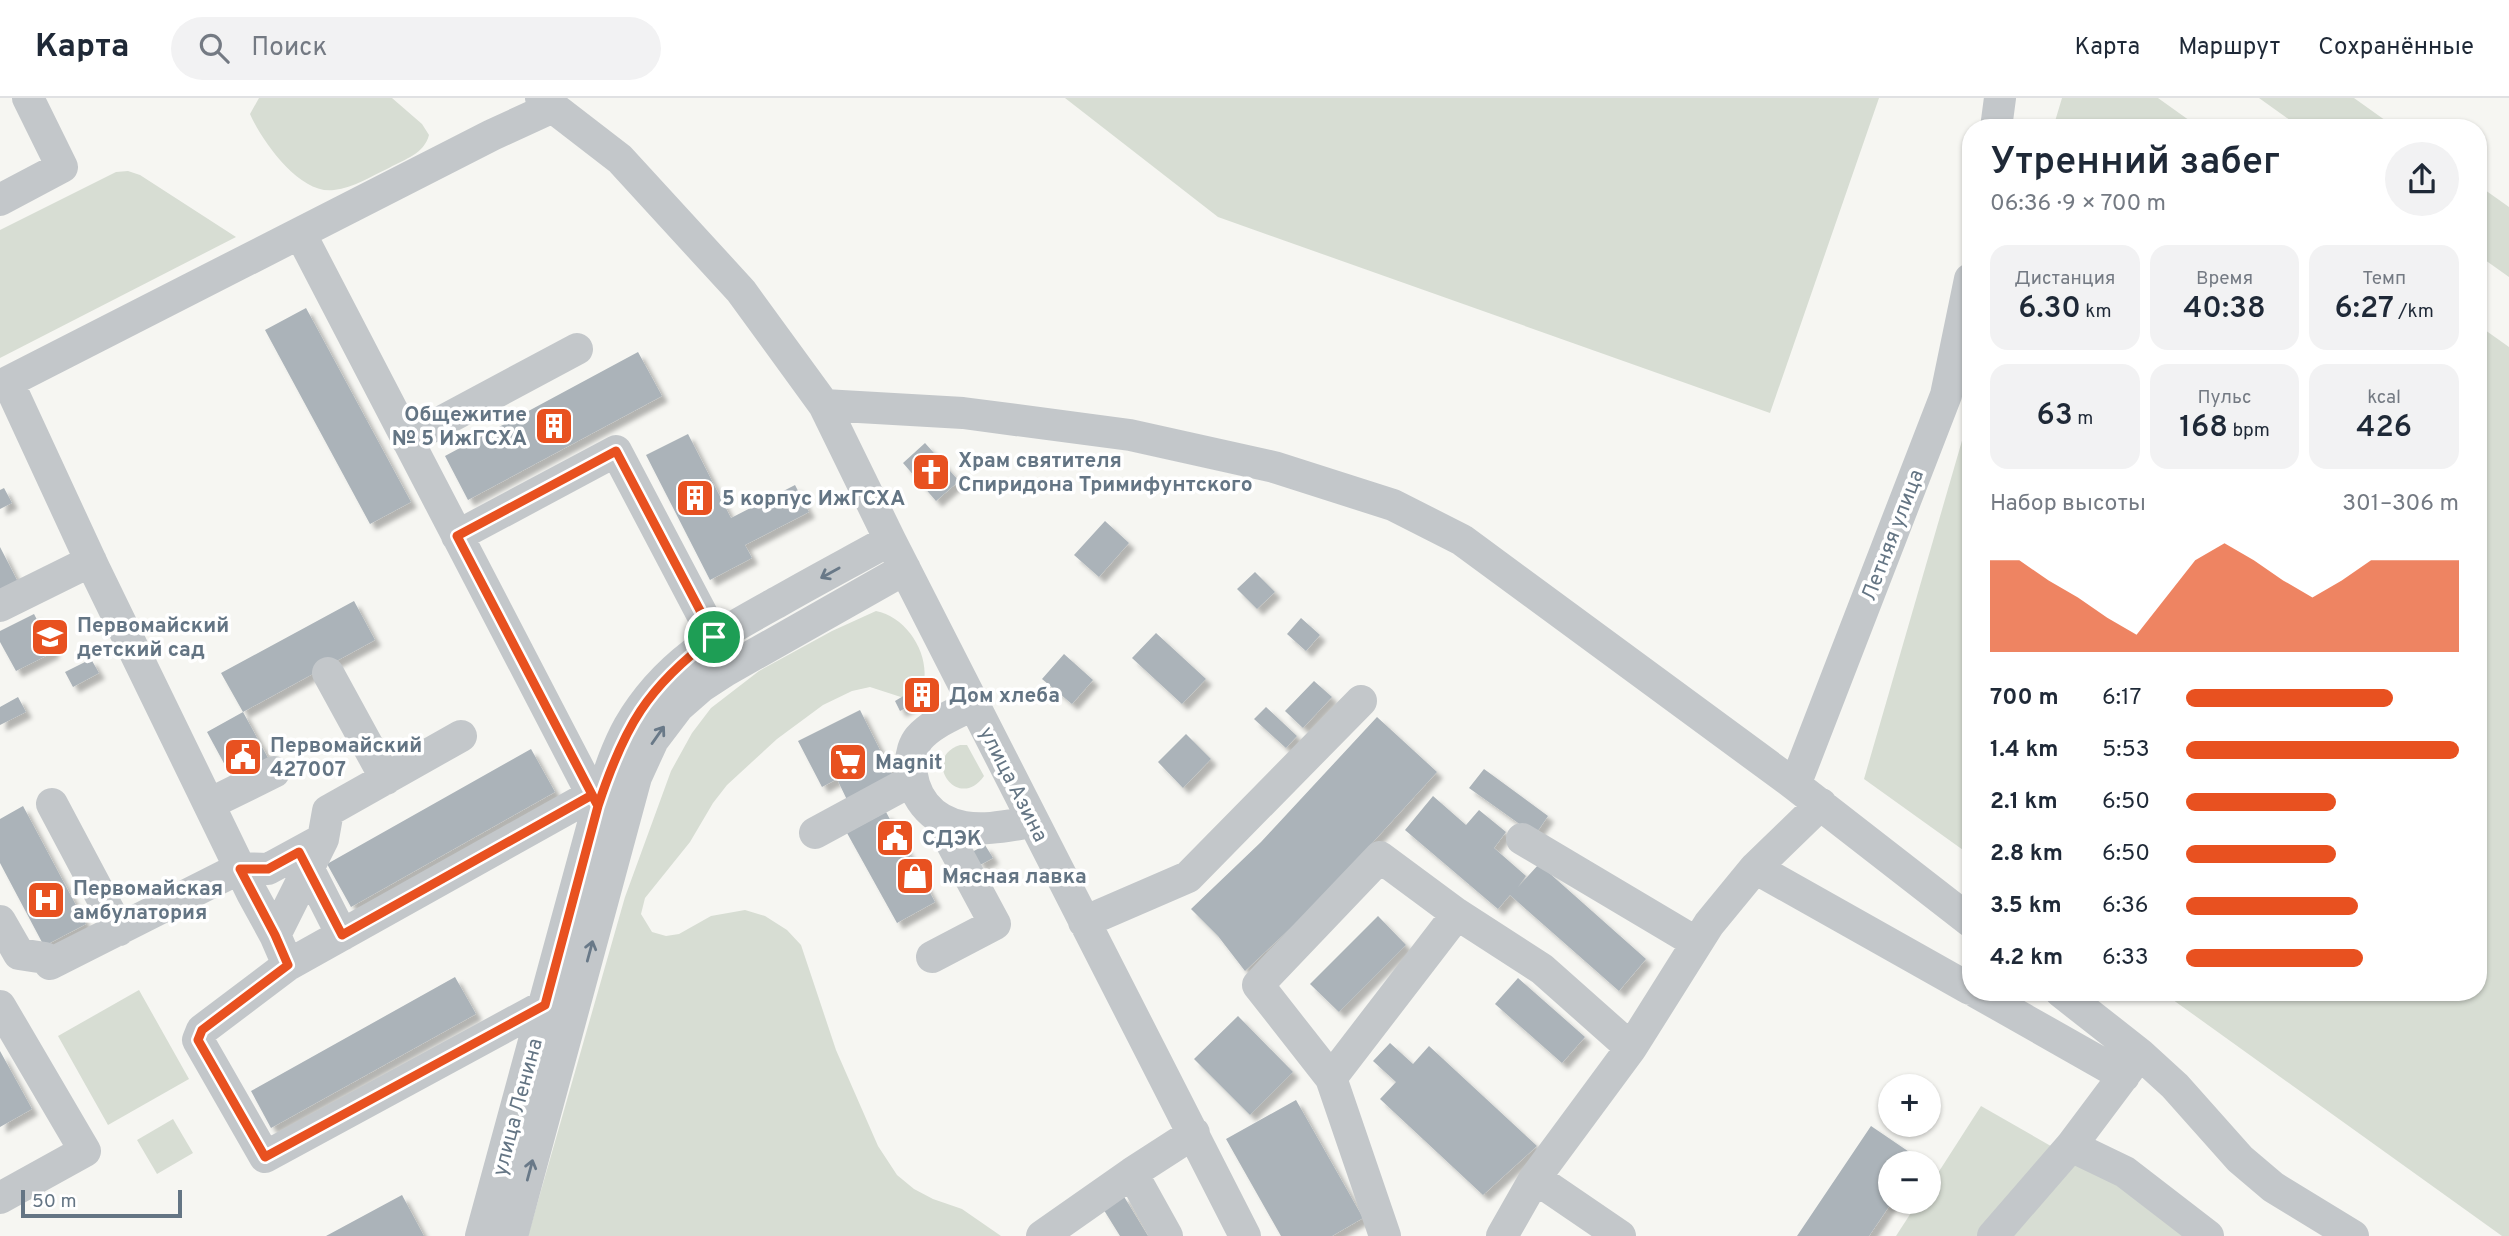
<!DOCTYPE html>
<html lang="ru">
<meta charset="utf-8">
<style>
body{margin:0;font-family:Overpass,sans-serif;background:#f2f2f3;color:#1f2937;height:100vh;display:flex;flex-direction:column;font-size:26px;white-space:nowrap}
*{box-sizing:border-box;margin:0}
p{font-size:23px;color:#747a83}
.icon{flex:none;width:38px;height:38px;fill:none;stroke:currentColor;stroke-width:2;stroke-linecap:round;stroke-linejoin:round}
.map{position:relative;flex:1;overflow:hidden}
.sheet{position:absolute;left:1962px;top:21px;width:525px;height:882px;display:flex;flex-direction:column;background:#fff;border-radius:28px;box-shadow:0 2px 5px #0004}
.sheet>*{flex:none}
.buttons{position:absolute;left:1878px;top:976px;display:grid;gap:14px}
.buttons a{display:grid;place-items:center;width:63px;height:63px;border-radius:50%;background:#fff;box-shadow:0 2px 5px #0004;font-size:35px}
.scale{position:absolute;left:21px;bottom:18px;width:161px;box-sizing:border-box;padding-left:7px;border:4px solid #647584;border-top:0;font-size:19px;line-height:24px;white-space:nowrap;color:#647584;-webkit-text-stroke:5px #fff;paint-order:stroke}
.pin{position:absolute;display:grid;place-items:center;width:60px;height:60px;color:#fff;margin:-30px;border:4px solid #fff;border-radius:50%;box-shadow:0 2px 7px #0007}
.round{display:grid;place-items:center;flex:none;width:74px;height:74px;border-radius:37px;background:#f2f2f3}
.headline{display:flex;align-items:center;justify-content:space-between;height:119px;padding:0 28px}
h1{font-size:38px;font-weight:600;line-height:52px}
.stats{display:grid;grid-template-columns:repeat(3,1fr);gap:10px;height:119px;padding:7px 28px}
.stats div{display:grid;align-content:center;border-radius:18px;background:#f2f2f3;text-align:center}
.stats b{font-size:30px;font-weight:600}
.stats small{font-size:19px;font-weight:400}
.stats p{font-size:19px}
.chart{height:196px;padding:14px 28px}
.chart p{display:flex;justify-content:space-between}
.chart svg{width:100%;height:126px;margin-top:7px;fill:#e85120;opacity:.7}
ul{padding:0 28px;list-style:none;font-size:23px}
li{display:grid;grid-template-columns:112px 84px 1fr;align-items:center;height:52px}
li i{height:18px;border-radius:9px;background:#e85120}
header{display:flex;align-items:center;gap:42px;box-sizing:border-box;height:98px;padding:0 35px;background:#fff;border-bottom:2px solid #e0e1e3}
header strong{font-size:33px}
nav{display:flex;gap:38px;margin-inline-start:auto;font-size:24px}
.search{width:490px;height:63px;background:#f2f2f3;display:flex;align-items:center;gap:18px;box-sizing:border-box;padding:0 24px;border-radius:38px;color:#747a83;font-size:26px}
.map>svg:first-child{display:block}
.green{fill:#d7ddd3}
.building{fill:#abb3b9;filter:url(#shadow)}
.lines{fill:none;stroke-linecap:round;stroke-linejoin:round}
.minor{stroke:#c3c7ca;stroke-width:32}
.oneway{stroke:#697988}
.route-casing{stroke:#fff;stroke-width:14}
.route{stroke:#e85120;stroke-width:9}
.labels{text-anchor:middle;stroke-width:7;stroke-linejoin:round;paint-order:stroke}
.poi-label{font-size:21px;font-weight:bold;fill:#647584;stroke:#fff;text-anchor:start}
.street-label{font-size:21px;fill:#647584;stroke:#fff}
</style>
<header>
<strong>Карта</strong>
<div class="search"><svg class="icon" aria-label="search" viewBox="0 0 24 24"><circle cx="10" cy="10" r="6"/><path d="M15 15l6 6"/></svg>Поиск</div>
<nav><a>Карта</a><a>Маршрут</a><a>Сохранённые</a></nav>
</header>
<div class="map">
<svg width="2509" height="1138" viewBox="0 0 2509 1138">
<defs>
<filter id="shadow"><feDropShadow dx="6" dy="6" stdDeviation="2" flood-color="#0004"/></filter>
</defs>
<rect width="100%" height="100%" fill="#f6f6f2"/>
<path class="green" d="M259 0H392L422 26 429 37C424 56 405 61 389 70 371 78 354 90 334 92 300 97 262 43 250 16Z
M1065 0H1879L1770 315 1218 119Z
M2062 0H2158L2200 30H2053Z
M2259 0H2354L2396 30H2301Z
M128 73 140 77 236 139 0 260V132L116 74Z
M2478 87 2509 109V179L2478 157Z
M2478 227 2509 249V1138H2502L2162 894H2478Z
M1970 315V757L1864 681Z
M876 513C908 519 933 560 922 591L904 600 870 589 852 593 823 607 777 641 727 687 713 705 690 744 645 800 641 816 652 834 666 838 679 836 711 818 745 812 765 818 787 832 801 847 836 952 878 1048 897 1077 914 1091 933 1101 962 1111 1001 1138H528L625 799 671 673 692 635 711 610 759 573 832 533Z
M960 647H967L984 678C958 715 920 660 960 647Z
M139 892 189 981 108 1027 58 938Z
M1981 1008 2208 1138H1896L1918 1104H1928L1929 1089Z
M173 1021 193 1055 157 1076 137 1042Z"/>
<path class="building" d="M306 210 411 404 370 426 265 232Z
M638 254 662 298 468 402 445 358Z
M688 336 731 420 795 387 809 414 745 447 752 460 710 482 646 357Z
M925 345 959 383 936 403 903 365Z
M4 390 12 405 0 411V392Z
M1105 423 1129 445 1099 479 1074 457Z
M0 449 18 484 0 494Z
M1255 474 1275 494 1257 511 1237 491Z
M354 503 375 542 243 614 221 575Z
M34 516 54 554 16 573 0 544V533Z
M1301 520 1320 537 1306 553 1287 536Z
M1156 535 1206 581 1182 606 1132 560Z
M1064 556 1093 582 1072 606 1042 581Z
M91 561 99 575 73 589 65 574Z
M1314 583 1332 599 1303 630 1285 613Z
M925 587 931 600 918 606 912 594Z
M905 597 910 608 900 613 895 603Z
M18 599 26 614 0 627V609Z
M1266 609 1297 638 1286 650 1254 621Z
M860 612 895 682 849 706 837 681 822 689 798 643Z
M243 614 268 660 232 680 207 634Z
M1377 619 1437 674 1321 801 1245 873 1218 838 1191 811 1261 744Z
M1186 636 1211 661 1183 690 1158 664Z
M531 651 555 694 351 809 327 766Z
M1484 671 1548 718 1535 737 1469 690Z
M1433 698 1466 727 1479 712 1506 734 1494 750 1526 778 1518 789 1539 766 1646 861 1619 893 1510 797 1498 811 1405 732Z
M23 708 86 826 44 848 0 765V721Z
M886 714 935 804 897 825 847 735Z
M985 747 993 760 980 767 972 754Z
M1378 818 1406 847 1339 914 1310 886Z
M455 879 476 916 271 1030 251 993Z
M1518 880 1585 939 1562 965 1495 906Z
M1238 918 1293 974 1250 1017 1194 961Z
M1390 945 1413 966 1429 948 1537 1048 1483 1097 1380 1001 1396 984 1373 963Z
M0 953 32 1011 0 1029Z
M1296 1002 1363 1120 1332 1138H1281L1226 1041Z
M1871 1028 1921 1062 1918 1066H1890V1104H1892L1869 1138H1797Z
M402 1097 424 1138H326Z
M1123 1097 1148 1138H1120L1102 1109Z"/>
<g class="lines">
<path class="minor" d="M541 0 620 61 741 193 824 307 890 442 1245 1138
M1996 30 2000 0
M0 102 62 69 28 0
M300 135 598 708
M8 284 94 470 252 795 275 837 288 867 592 697
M0 288 492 37 553 9
M824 307 963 315 1130 337 1274 369 1393 407 1462 442 1795 687 1970 823
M407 342 577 251
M457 438 616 353 714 539
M0 508 91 463
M328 575 386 681
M974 606C956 616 933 624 919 640 914 646 911 656 911 665 911 697 930 723 964 729 986 733 1011 727 1033 724
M1795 687 1946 297 1970 181
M52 706 119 832
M209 706 274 674
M815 735 911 683
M1522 741 1697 845
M302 758 342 837
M1755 770 1970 891
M0 823 19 856 45 860 50 866 240 770 268 771 323 741 328 713 461 638
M1084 824 1188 779 1361 603
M275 837 323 741
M932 859 995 826 937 718
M288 867 202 932 198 942 265 1059 545 907
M1976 894 2124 978
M2061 894 2140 956 2175 988 2240 1061 2273 1089 2353 1138
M0 908 85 1053 0 1100
M1331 980 1457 816
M2071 1048 2125 1074 2208 1138
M1535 1080 1620 1138
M481 1138 598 708C607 681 615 653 629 628 667 563 720 536 783 501 818 481 854 462 890 442
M512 1138 636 679 653 642 678 609 702 588 725 573 905 471
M1042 1138 1132 1075
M1167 1138 1132 1075 1194 1035
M1385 1138 1331 980 1258 887 1380 759 1457 816 1542 871 1631 950 1709 826 1755 770 1821 706
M1502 1138 1535 1080 1631 950
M1993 1138 2071 1048 2140 956"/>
</g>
<defs><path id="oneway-shaft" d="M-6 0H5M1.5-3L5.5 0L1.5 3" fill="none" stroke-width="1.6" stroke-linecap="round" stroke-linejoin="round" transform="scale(1.75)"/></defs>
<g class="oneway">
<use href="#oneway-shaft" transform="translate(830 475) rotate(151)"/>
<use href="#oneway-shaft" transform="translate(658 637) rotate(-55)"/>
<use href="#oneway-shaft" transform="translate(590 853) rotate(-75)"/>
<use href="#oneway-shaft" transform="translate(530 1072) rotate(-75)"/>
</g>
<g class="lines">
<defs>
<path id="route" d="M714 539C647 589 624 629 598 708L592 697 342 837 299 754 268 771H240L275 837 288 867 202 932 198 942 265 1059 545 907 598 708 457 438 616 353 714 539"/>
</defs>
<use href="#route" class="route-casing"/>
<use href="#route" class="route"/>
</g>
<defs>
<symbol id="building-square" viewBox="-11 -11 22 22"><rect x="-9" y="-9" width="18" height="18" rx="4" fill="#e85120" stroke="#fff"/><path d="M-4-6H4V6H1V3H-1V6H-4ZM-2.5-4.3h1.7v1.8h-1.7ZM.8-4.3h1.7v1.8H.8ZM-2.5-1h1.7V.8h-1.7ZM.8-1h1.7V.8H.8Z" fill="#fff"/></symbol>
<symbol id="church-square" viewBox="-11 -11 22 22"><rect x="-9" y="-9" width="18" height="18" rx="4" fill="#e85120" stroke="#fff"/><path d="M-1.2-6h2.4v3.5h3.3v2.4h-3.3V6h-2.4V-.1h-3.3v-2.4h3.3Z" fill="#fff"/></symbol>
<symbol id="school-square" viewBox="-11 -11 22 22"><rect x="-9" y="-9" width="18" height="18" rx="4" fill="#e85120" stroke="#fff"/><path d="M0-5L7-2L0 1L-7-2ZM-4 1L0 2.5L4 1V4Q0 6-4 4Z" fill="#fff"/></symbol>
<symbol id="civic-square" viewBox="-11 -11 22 22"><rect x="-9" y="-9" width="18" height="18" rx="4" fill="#e85120" stroke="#fff"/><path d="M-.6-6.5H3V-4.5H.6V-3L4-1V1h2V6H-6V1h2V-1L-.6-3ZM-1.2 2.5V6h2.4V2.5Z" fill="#fff"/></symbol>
<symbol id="supermarket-square" viewBox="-11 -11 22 22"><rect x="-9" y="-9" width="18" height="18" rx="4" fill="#e85120" stroke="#fff"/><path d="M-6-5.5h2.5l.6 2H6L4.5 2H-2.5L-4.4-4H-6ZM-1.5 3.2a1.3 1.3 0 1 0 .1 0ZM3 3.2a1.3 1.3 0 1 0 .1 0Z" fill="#fff"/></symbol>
<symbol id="shop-square" viewBox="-11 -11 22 22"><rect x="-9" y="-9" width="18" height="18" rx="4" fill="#e85120" stroke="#fff"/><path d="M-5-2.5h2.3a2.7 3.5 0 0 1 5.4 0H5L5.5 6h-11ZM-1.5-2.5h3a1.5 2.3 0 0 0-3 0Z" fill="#fff"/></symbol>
<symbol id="hospital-square" viewBox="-11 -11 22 22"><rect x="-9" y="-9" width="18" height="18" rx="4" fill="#e85120" stroke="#fff"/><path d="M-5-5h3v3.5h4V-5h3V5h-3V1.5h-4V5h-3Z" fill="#fff"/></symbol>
</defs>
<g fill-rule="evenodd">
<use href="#building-square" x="532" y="306" width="44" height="44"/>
<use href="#church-square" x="909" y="352" width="44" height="44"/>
<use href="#building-square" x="673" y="378" width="44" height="44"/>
<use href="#school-square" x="28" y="517" width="44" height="44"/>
<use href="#building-square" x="900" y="575" width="44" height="44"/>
<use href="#civic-square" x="221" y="637" width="44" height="44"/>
<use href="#supermarket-square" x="826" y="642" width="44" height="44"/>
<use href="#civic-square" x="873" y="718" width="44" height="44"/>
<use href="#shop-square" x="893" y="756" width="44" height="44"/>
<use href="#hospital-square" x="24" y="780" width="44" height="44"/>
</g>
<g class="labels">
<g class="poi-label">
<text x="527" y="323" text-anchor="end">Общежитие<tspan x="527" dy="24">№ 5 ИжГСХА</tspan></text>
<text x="958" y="369">Храм святителя<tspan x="958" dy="24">Спиридона Тримифунтского</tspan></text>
<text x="722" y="407">5 корпус ИжГСХА</text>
<text x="77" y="534">Первомайский<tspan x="77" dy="24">детский сад</tspan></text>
<text x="949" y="604">Дом хлеба</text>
<text x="270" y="654">Первомайский<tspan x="270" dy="24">427007</tspan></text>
<text x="875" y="671">Magnit</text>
<text x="922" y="747">СДЭК</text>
<text x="942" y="785">Мясная лавка</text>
<text x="73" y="797">Первомайская<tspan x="73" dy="24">амбулатория</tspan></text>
</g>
<g class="street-label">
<text transform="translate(1892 437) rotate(-69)" y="7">Летняя улица</text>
<text transform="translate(1014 686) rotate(63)" y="7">улица Азина</text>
<text transform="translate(517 1009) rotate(-75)" y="7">улица Ленина</text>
</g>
</g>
</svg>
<div class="buttons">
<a>+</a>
<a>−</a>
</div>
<div class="scale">50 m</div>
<div class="pin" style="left:714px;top:539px;background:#1e9e55"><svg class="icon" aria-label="arrive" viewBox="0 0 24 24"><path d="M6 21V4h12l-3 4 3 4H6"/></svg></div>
<section class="sheet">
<div class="headline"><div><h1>Утренний забег</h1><p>06:36 · 9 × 700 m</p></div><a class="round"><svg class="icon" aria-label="share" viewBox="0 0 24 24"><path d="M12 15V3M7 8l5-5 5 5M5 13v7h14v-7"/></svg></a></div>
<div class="stats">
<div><p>Дистанция</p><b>6.30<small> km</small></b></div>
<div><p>Время</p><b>40:38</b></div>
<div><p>Темп</p><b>6:27<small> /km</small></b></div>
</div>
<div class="stats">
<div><b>63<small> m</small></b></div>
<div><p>Пульс</p><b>168<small> bpm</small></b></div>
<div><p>kcal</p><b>426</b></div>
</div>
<div class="chart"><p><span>Набор высоты</span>301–306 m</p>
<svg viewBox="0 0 160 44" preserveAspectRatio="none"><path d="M0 44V12L10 12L20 19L30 25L40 32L50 38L60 25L70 12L80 6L90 12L100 19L110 25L120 19L130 12L140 12L150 12L160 12V44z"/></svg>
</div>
<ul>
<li><b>700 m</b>6:17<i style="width:76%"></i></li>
<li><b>1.4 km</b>5:53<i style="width:100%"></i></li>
<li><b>2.1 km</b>6:50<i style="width:55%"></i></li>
<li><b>2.8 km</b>6:50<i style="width:55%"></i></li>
<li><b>3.5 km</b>6:36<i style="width:63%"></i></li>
<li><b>4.2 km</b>6:33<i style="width:65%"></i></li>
</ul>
</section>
</div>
